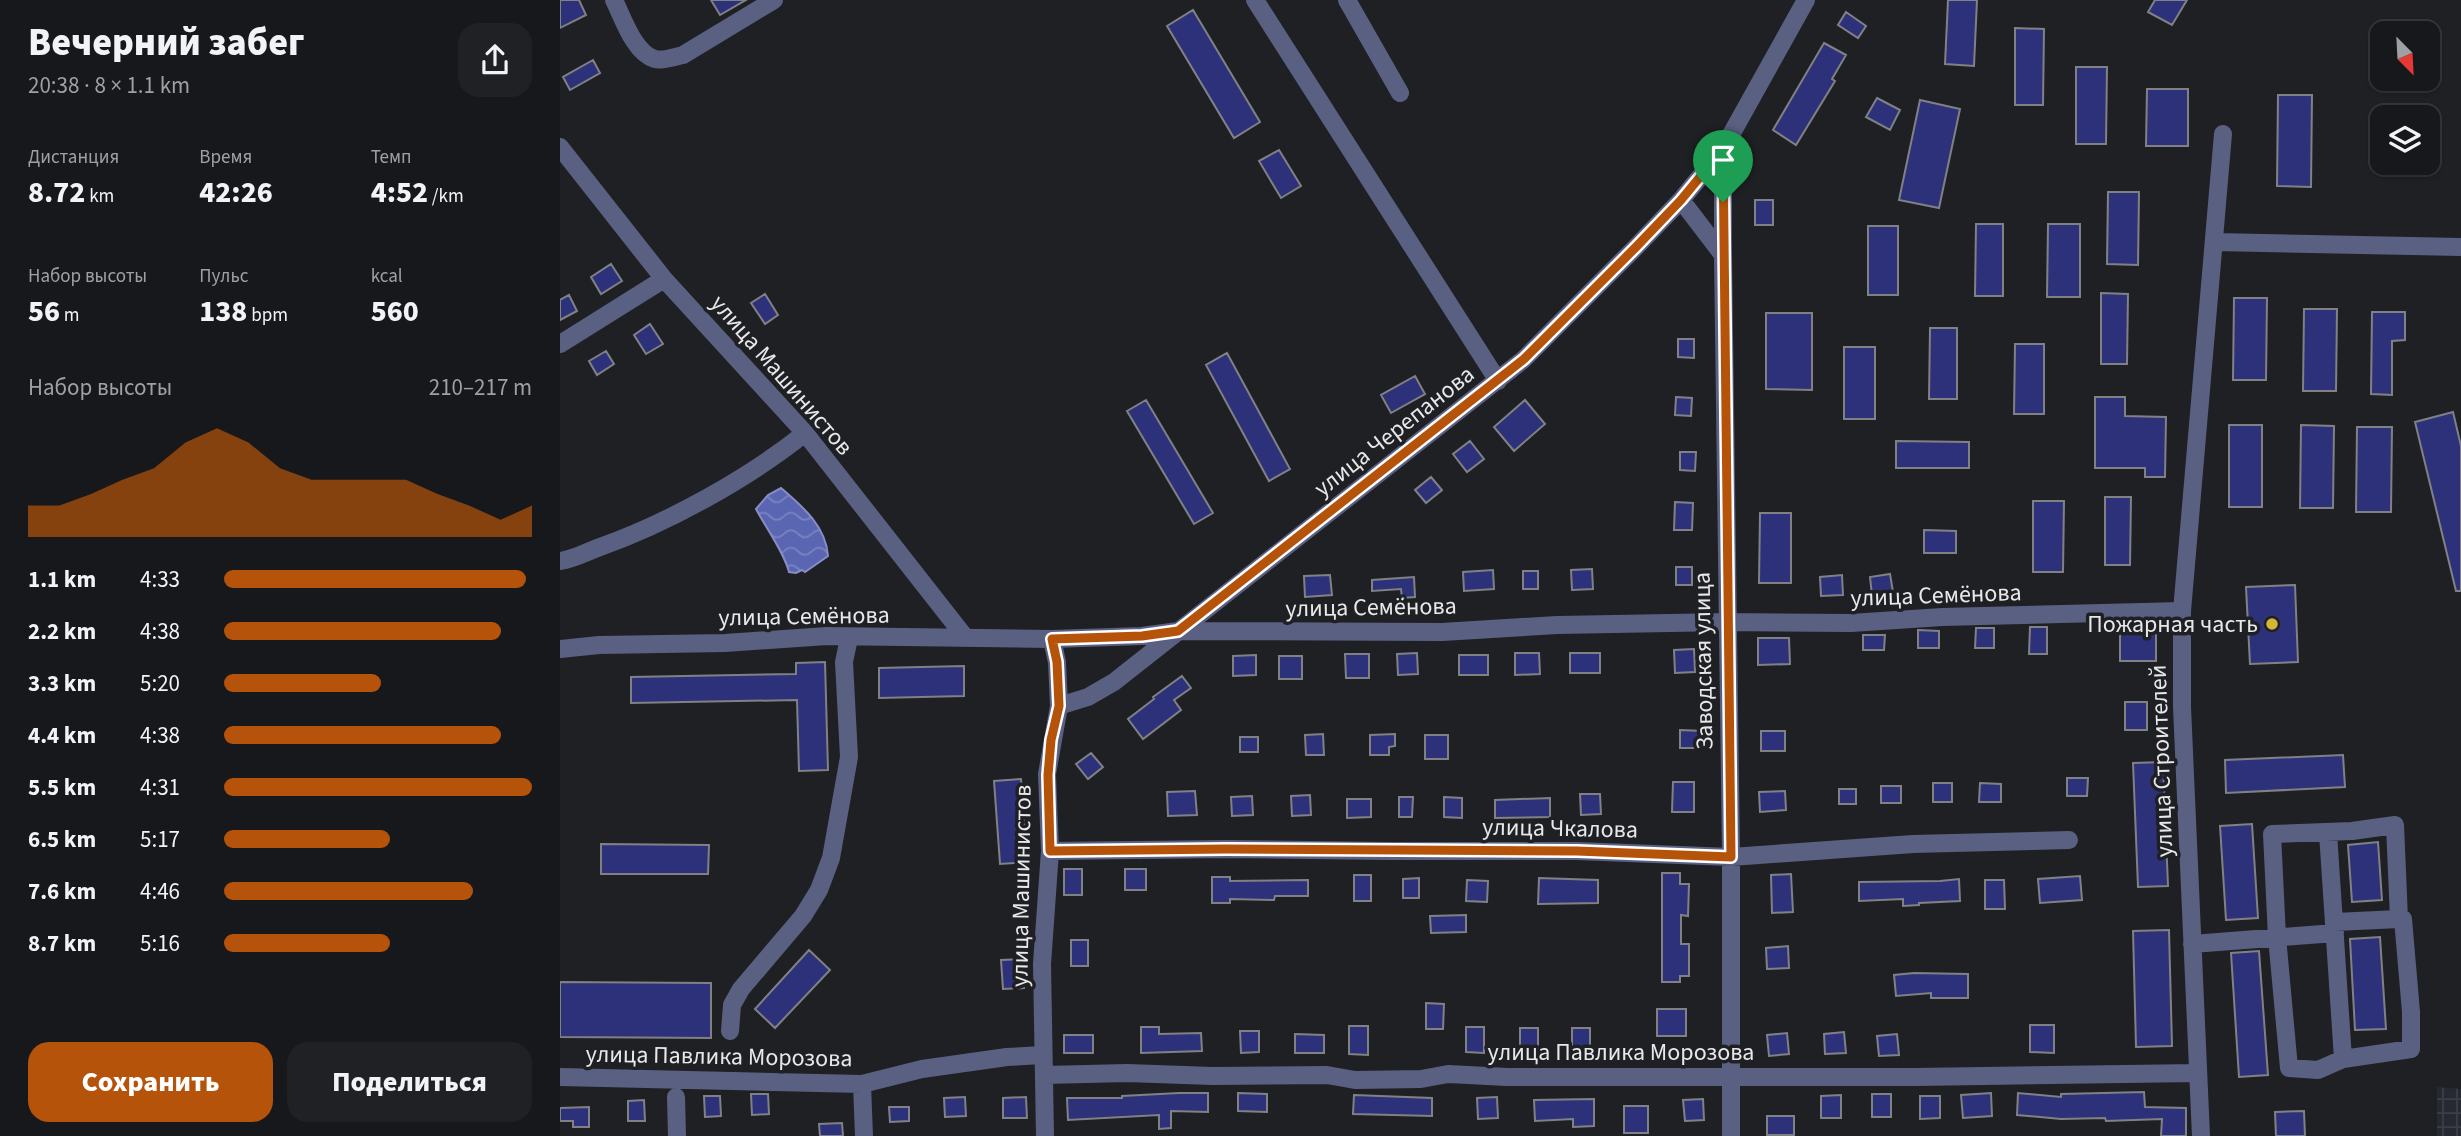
<!DOCTYPE html>
<html lang="ru">
<meta charset="utf-8">
<style>
body{margin:0;font-family:"Source Sans 3",sans-serif;background:#202124;color:#f1f3f6;height:100vh;display:flex;flex-direction:column;font-size:26px;white-space:nowrap}
*{box-sizing:border-box;margin:0}
p{font-size:23px;color:#9ea0a3}
.icon{flex:none;width:38px;height:38px;fill:none;stroke:currentColor;stroke-width:2;stroke-linecap:round;stroke-linejoin:round}
.map{position:relative;flex:1;overflow:hidden}
.sheet{display:flex;flex-direction:column;background:#17181b;width:560px}
.sheet>*{flex:none}
.needle{width:46px;rotate:156deg}
.tools{position:absolute;left:1810px;top:21px;display:grid;gap:14px}
.tools a{display:grid;place-items:center;width:70px;height:70px;border-radius:14px;background:#17181b;box-shadow:0 2px 5px #0004,0 0 0 2px #36373a;font-size:35px}
.pin{position:absolute;display:grid;place-items:center;width:60px;height:60px;color:#fff;margin:-72px -30px;border-radius:50% 50% 50% 0;rotate:-45deg;box-shadow:0 0 7px #0007}
.pin .icon{rotate:45deg}
.round{display:grid;place-items:center;flex:none;width:74px;height:74px;border-radius:21px;background:#202124}
.head{display:flex;align-items:center;justify-content:space-between;height:119px;padding:0 28px}
h1{font-size:38px;font-weight:800;line-height:52px}
.figures{display:grid;grid-template-columns:repeat(3,1fr);gap:10px;height:119px;padding:7px 28px}
.figures div{display:grid;align-content:center}
.figures b{font-size:30px;font-weight:800}
.figures small{font-size:19px;font-weight:400}
.figures p{font-size:19px}
.chart{height:196px;padding:14px 28px}
.chart p{display:flex;justify-content:space-between}
.chart svg{width:100%;height:126px;margin-top:7px;fill:#b45309;opacity:.7}
.action{display:flex;gap:14px;margin-top:auto;padding:14px 28px}
.action a{flex:1;height:80px;border-radius:21px;background:#b45309;color:#fff;font-size:28px;font-weight:800;line-height:80px;text-align:center}
.action a+a{background:#202124;color:#f1f3f6}
ul{padding:0 28px;list-style:none;font-size:23px}
li{display:grid;grid-template-columns:112px 84px 1fr;align-items:center;height:52px}
li i{height:18px;border-radius:9px;background:#b45309}
main{display:flex;flex:1;min-height:0}
.map>svg:first-child{display:block}
.industrial{fill:url(#industrial-grid)}
.water{fill:url(#water-waves);stroke:#858dc4;stroke-width:2}
.building{fill:#2d3179;stroke:#808185;stroke-width:2}
.lines{fill:none;stroke-linecap:round;stroke-linejoin:round}
.minor{stroke:#5a6082;stroke-width:18}
.route-casing{stroke:#fff;stroke-width:14}
.route{stroke:#b45309;stroke-width:9}
.poi-dot{fill:#d3b635;stroke:#1f2024;stroke-width:2.5}
.labels{text-anchor:middle;stroke-width:7;stroke-linejoin:round;paint-order:stroke}
.street-label{font-size:24px;fill:#e7e8ea;stroke:#1f2024}
.poi-label{font-size:24px;fill:#e7e8ea;stroke:#1f2024;text-anchor:end}
</style>
<main>
<section class="sheet">
<div class="head"><div><h1>Вечерний забег</h1><p>20:38 · 8 × 1.1 km</p></div><a class="round"><svg class="icon" aria-label="share" viewBox="0 0 24 24"><path d="M12 15V3M7 8l5-5 5 5M5 13v7h14v-7"/></svg></a></div>
<div class="figures">
<div><p>Дистанция</p><b>8.72<small> km</small></b></div>
<div><p>Время</p><b>42:26</b></div>
<div><p>Темп</p><b>4:52<small> /km</small></b></div>
</div>
<div class="figures">
<div><p>Набор высоты</p><b>56<small> m</small></b></div>
<div><p>Пульс</p><b>138<small> bpm</small></b></div>
<div><p>kcal</p><b>560</b></div>
</div>
<div class="chart"><p><span>Набор высоты</span>210–217 m</p>
<svg viewBox="0 0 160 44" preserveAspectRatio="none"><path d="M0 44V33L10 33L20 29L30 24L40 20L50 11L60 6L70 11L80 20L90 24L100 24L110 24L120 24L130 29L140 33L150 38L160 33V44z"/></svg>
</div>
<ul>
<li><b>1.1 km</b>4:33<i style="width:98%"></i></li>
<li><b>2.2 km</b>4:38<i style="width:90%"></i></li>
<li><b>3.3 km</b>5:20<i style="width:51%"></i></li>
<li><b>4.4 km</b>4:38<i style="width:90%"></i></li>
<li><b>5.5 km</b>4:31<i style="width:100%"></i></li>
<li><b>6.5 km</b>5:17<i style="width:54%"></i></li>
<li><b>7.6 km</b>4:46<i style="width:81%"></i></li>
<li><b>8.7 km</b>5:16<i style="width:54%"></i></li>
</ul>
<div class="action"><a>Сохранить</a><a>Поделиться</a></div>
</section>
<div class="map">
<svg width="1901" height="1136" viewBox="0 0 1901 1136">
<defs>
<pattern id="industrial-grid" width="8" height="8" patternUnits="userSpaceOnUse" patternTransform="scale(1.75)"><rect width="8" height="8" fill="#272932"/><path d="M0 4h8M4 0v8" fill="none" stroke="#3c3e46"/></pattern>
<pattern id="water-waves" width="16" height="10" patternUnits="userSpaceOnUse" patternTransform="scale(1.75)"><rect width="16" height="10" fill="#5b66b3"/><path d="M0 5q4-4 8 0t8 0" fill="none" stroke="#7a83c1"/></pattern>
</defs>
<rect width="100%" height="100%" fill="#1f2024"/>
<path class="industrial" d="M1877 1087 1901 1089V1136H1877Z"/>
<path class="water" d="M221 488C242 506 266 526 268 556L245 572 242 570 236 573 229 572C224 552 206 528 196 509L208 495Z"/>
<path class="building" d="M0 0H19L26 15 0 28Z
M151 0H186L160 15Z
M1388 0H1417L1414 66 1385 64Z
M1595 0H1627L1612 25 1588 12Z
M633 10 700 122 674 138 607 26Z
M1286 12 1306 26 1298 38 1278 25Z
M1455 28 1484 29 1483 105H1455Z
M1264 43 1286 55 1272 79 1275 81 1236 145 1213 130Z
M33 60 40 73 10 90 3 77Z
M1516 67H1547L1546 144H1516Z
M1587 89H1628V146H1586Z
M1718 95H1752L1751 187 1717 186Z
M1317 98 1340 110 1330 130 1306 117Z
M1360 100 1400 109 1379 208 1339 200Z
M719 150 741 186 721 198 699 161Z
M1548 192H1579L1578 265 1547 264Z
M1195 200H1213V225H1195Z
M1416 224H1443V296H1415Z
M1488 224H1520V297H1487Z
M1308 226H1338V295H1308Z
M51 264 62 281 41 294 31 277Z
M1541 293 1568 294 1567 364H1541Z
M205 294 218 315 205 324 191 303Z
M9 295 17 311 0 320V300Z
M1674 298H1707L1706 380H1673Z
M1744 309H1777L1776 391H1743Z
M1812 312H1845V340L1832 341V395L1811 394Z
M1206 313H1252V390L1206 389Z
M90 324 103 344 86 354 74 335Z
M1370 328H1397V399H1369Z
M1118 339H1134V358L1118 357Z
M1455 344H1484V414H1454Z
M1284 347H1315V419H1284Z
M46 351 54 364 37 375 29 361Z
M667 353 730 469 709 481 646 365Z
M855 376 865 394 831 413 821 395Z
M1116 397 1132 398 1131 416 1115 415Z
M1535 397H1565V416L1606 417 1605 477H1585V468H1535Z
M586 400 653 513 634 524 567 411Z
M965 400 985 424 954 451 934 427Z
M1893 412 1901 446V591H1896L1855 422Z
M1669 425H1702V507H1669Z
M1741 425 1774 426 1773 508H1740Z
M1797 427H1832L1831 512H1796Z
M910 441 924 459 907 472 893 454Z
M1336 441 1409 442V468H1336Z
M1120 452H1136L1135 471 1120 470Z
M871 477 882 490 866 503 855 490Z
M1545 497H1571L1570 565H1545Z
M1473 501H1504L1503 572H1473Z
M1115 502 1133 503 1132 530H1114Z
M1200 513H1231V583H1199Z
M1364 530 1396 531V553H1364Z
M1116 567H1132V585H1116Z
M1032 569 1033 589 1012 590 1011 570Z
M933 570 934 589 904 591 903 572Z
M963 571H978V589H963Z
M1330 574 1333 592 1312 595 1310 577Z
M770 575 772 595 745 597 744 576Z
M1282 575 1283 595 1261 596 1260 577Z
M854 577 855 597 842 598 841 589 812 591V580Z
M1735 585 1738 662 1690 664 1686 587Z
M1470 627H1487V654H1469Z
M1416 628H1434V648H1415Z
M1560 628H1596V661H1560Z
M1358 630 1379 631V648H1358Z
M1303 635H1325L1324 650H1303Z
M1198 638H1229L1230 664 1198 665Z
M1134 649 1135 672 1115 673 1114 650Z
M857 653 858 674 838 675 837 654Z
M955 653H979L980 674 955 675Z
M1010 653H1040V673H1010Z
M785 654H809V678H786Z
M696 655V675L673 676V656Z
M899 655H928V675H899Z
M719 656H742V679H719Z
M265 662 268 770 239 771 237 700 71 703V677L236 674V663Z
M404 666V696L319 698V668Z
M622 676 631 688 614 700 621 710 583 739 568 719 594 699 593 697Z
M1565 702H1587V730H1565Z
M1120 730 1143 731 1142 748H1120Z
M1201 731H1225V751H1201Z
M763 734 764 755H746L745 735Z
M835 734V746L829 747V755H810V735Z
M865 735H888V759H865Z
M680 737H698V752H680Z
M531 753 543 767 528 779 516 764Z
M1783 755 1785 787 1666 793 1665 760Z
M1603 762 1608 886 1578 887 1573 763Z
M1507 778H1528L1527 796H1507Z
M461 779 467 862 440 864 434 781Z
M1113 782H1134V812H1112Z
M1373 783H1392V802H1373Z
M1420 783 1441 784V802H1419Z
M1321 786H1341V803H1321Z
M1279 789H1296V804H1279Z
M635 791 637 815 608 816 607 792Z
M1225 791 1226 810 1200 812 1199 792Z
M1020 794H1040L1041 814 1021 815Z
M750 795 751 815 732 816 731 796Z
M692 796 693 815 672 816 671 797Z
M839 797H853L852 817H839Z
M884 797 902 798V818L884 817Z
M990 798V817L935 818V800Z
M787 799H811V817L787 818Z
M1692 824 1698 918 1666 920 1660 826Z
M1818 842 1822 900 1792 902 1788 845Z
M41 844 149 845 148 874H41Z
M504 869H522V895H504Z
M565 869H586V890H565Z
M1102 873H1120V884H1129L1128 916 1121 915V944H1129V976H1120V982H1102Z
M1231 874 1233 912 1212 913 1211 875Z
M794 875H811V901H794Z
M1520 876 1522 900 1480 903 1478 879Z
M652 877H670V881L748 880V896H715L714 900 670 899V903H652Z
M859 878V898H843V879Z
M979 878 1038 880V903L978 904Z
M1399 879 1400 901 1359 903V905L1343 906V899L1299 901V882L1380 881Z
M907 880 928 881 927 902 906 901Z
M1425 880H1444L1445 909H1425Z
M906 915V932L871 933 870 916Z
M1609 930 1612 1046 1576 1047 1573 931Z
M1820 937 1826 1029 1795 1030 1790 939Z
M511 940H528V966H511Z
M1228 946 1229 968 1207 969 1206 948Z
M249 950 270 970 215 1028 195 1009Z
M1699 951 1708 1075 1679 1077 1671 953Z
M462 959 464 988 443 989 441 960Z
M1354 973 1408 974V998H1371V993L1336 996 1334 975Z
M0 982 151 983V1038L0 1037Z
M866 1003 884 1004 883 1029H866Z
M1097 1009H1126V1036H1097Z
M1470 1025H1494V1053L1470 1052Z
M789 1026H808V1055L789 1054Z
M581 1027H599V1034L641 1033 642 1051 581 1053Z
M906 1027H924V1053L906 1052Z
M960 1028H978V1054H960Z
M1012 1028H1030V1053H1012Z
M680 1031H699V1052L681 1053Z
M1284 1032 1286 1053 1265 1054 1264 1034Z
M1227 1033 1229 1054 1209 1056 1207 1035Z
M735 1034 764 1035V1053H735Z
M1337 1034 1339 1055 1319 1056 1317 1036Z
M504 1035H533V1053H504Z
M1584 1092 1585 1107 1626 1108V1136H1601L1602 1119 1546 1121 1545 1118 1501 1119 1457 1115 1458 1093 1501 1097V1094Z
M619 1093H648V1112L611 1111V1128L599 1129V1115L508 1120 507 1098H562V1096Z
M678 1093 707 1094V1112L678 1111Z
M1431 1093 1432 1116 1403 1118 1401 1095Z
M191 1094H208L209 1114 192 1115Z
M1312 1094H1331V1117H1312Z
M794 1095 872 1098V1116L793 1114Z
M1281 1095V1118H1261V1096Z
M144 1096H160L161 1116 145 1117Z
M1360 1096H1380V1118L1360 1119Z
M405 1097 406 1116 385 1117 384 1098Z
M466 1097 467 1118H443V1098Z
M937 1097 938 1118 918 1119 917 1098Z
M1034 1099V1126L1013 1127V1119L975 1121 974 1100Z
M1143 1099 1144 1120 1125 1121 1123 1100Z
M84 1100 85 1121H68V1101Z
M1064 1106H1088V1133H1064Z
M29 1107V1127H13V1121H0V1108Z
M329 1107H349V1121L330 1122Z
M1744 1111 1745 1136H1716L1715 1112Z
M1207 1116H1234V1135H1207Z
M282 1123 283 1136H260L259 1124Z"/>
<g class="lines">
<path class="minor" d="M54 0C63 18 74 53 95 59 104 61 114 57 123 55L214 0
M695 0 938 381
M787 0 840 93
M0 147 104 279 245 433 405 637
M1163 149V255
M1121 200 1163 255 1171 857V1136
M1654 242 1901 247
M0 344 104 279
M0 561C15 559 26 552 40 547 108 523 189 478 245 433
M0 649 39 645 165 643 267 636 492 639 582 636 618 631 882 632 997 625 1167 622 1291 623 1382 617 1622 611
M499 706 528 697 554 682 964 359 1076 247 1121 200 1163 149 1246 0
M1768 833 1783 1059
M490 851 666 849 830 851H1017L1171 857 1353 844 1509 840
M1775 922 1839 919H1843L1851 1012V1049L1783 1059 1758 1070 1729 1068 1717 937 1712 834 1792 831 1835 825 1839 919
M1632 944 1775 933
M170 1031 172 1005 181 989 243 916 259 890 271 858 289 757 284 662 289 638
M485 1075 567 1073 652 1076 767 1075 795 1080 861 1079 888 1074 947 1077H1355L1638 1073
M0 1077 302 1084 362 1069 447 1057 483 1055
M302 1084 304 1136
M116 1097 117 1136
M485 1136 482 964 490 851 487 774 499 706 497 662 492 639
M1641 1136 1622 707V611L1663 134"/>
</g>
<g class="lines">
<defs>
<path id="route" d="M1163 149 1171 857 1017 851 666 849 490 851 488 775 491 740 499 706 497 662 492 639 582 636 618 631 964 359 1076 247 1121 200Z"/>
</defs>
<use href="#route" class="route-casing"/>
<use href="#route" class="route"/>
</g>
<circle class="poi-dot" cx="1712" cy="624" r="7"/>
<g class="labels">
<g class="street-label">
<text transform="translate(222 375) rotate(49)" y="8">улица Машинистов</text>
<text transform="translate(834 431) rotate(-38)" y="8">улица Черепанова</text>
<text transform="translate(1376 595) rotate(-2)" y="8">улица Семёнова</text>
<text transform="translate(811 607) rotate(-1)" y="8">улица Семёнова</text>
<text transform="translate(244 616) rotate(-1)" y="8">улица Семёнова</text>
<text transform="translate(1143 661) rotate(-91)" y="8">Заводская улица</text>
<text transform="translate(1601 761) rotate(-92)" y="8">улица Строителей</text>
<text transform="translate(1000 828) rotate(1)" y="8">улица Чкалова</text>
<text transform="translate(461 886) rotate(-89)" y="8">улица Машинистов</text>
<text x="1061" y="1060">улица Павлика Морозова</text>
<text transform="translate(159 1056) rotate(1)" y="8">улица Павлика Морозова</text>
</g>
<g class="poi-label">
<text x="1698" y="632">Пожарная часть</text>
</g>
</g>
</svg>
<div class="tools">
<a><svg class="needle" viewBox="-14 -14 28 28"><path d="M0-13l5 13h-10z" fill="#e53935"/><path d="M0 13l5-13h-10z" fill="#9ea0a3"/></svg></a>
<a><svg class="icon" aria-label="layers" viewBox="0 0 24 24"><path d="M12 4l9 5-9 5-9-5zM3 14l9 5 9-5"/></svg></a>
</div>
<div class="pin" style="left:1163px;top:202px;background:#1e9e55"><svg class="icon" aria-label="arrive" viewBox="0 0 24 24"><path d="M6 21V4h12l-3 4 3 4H6"/></svg></div>
</div>
</main>
